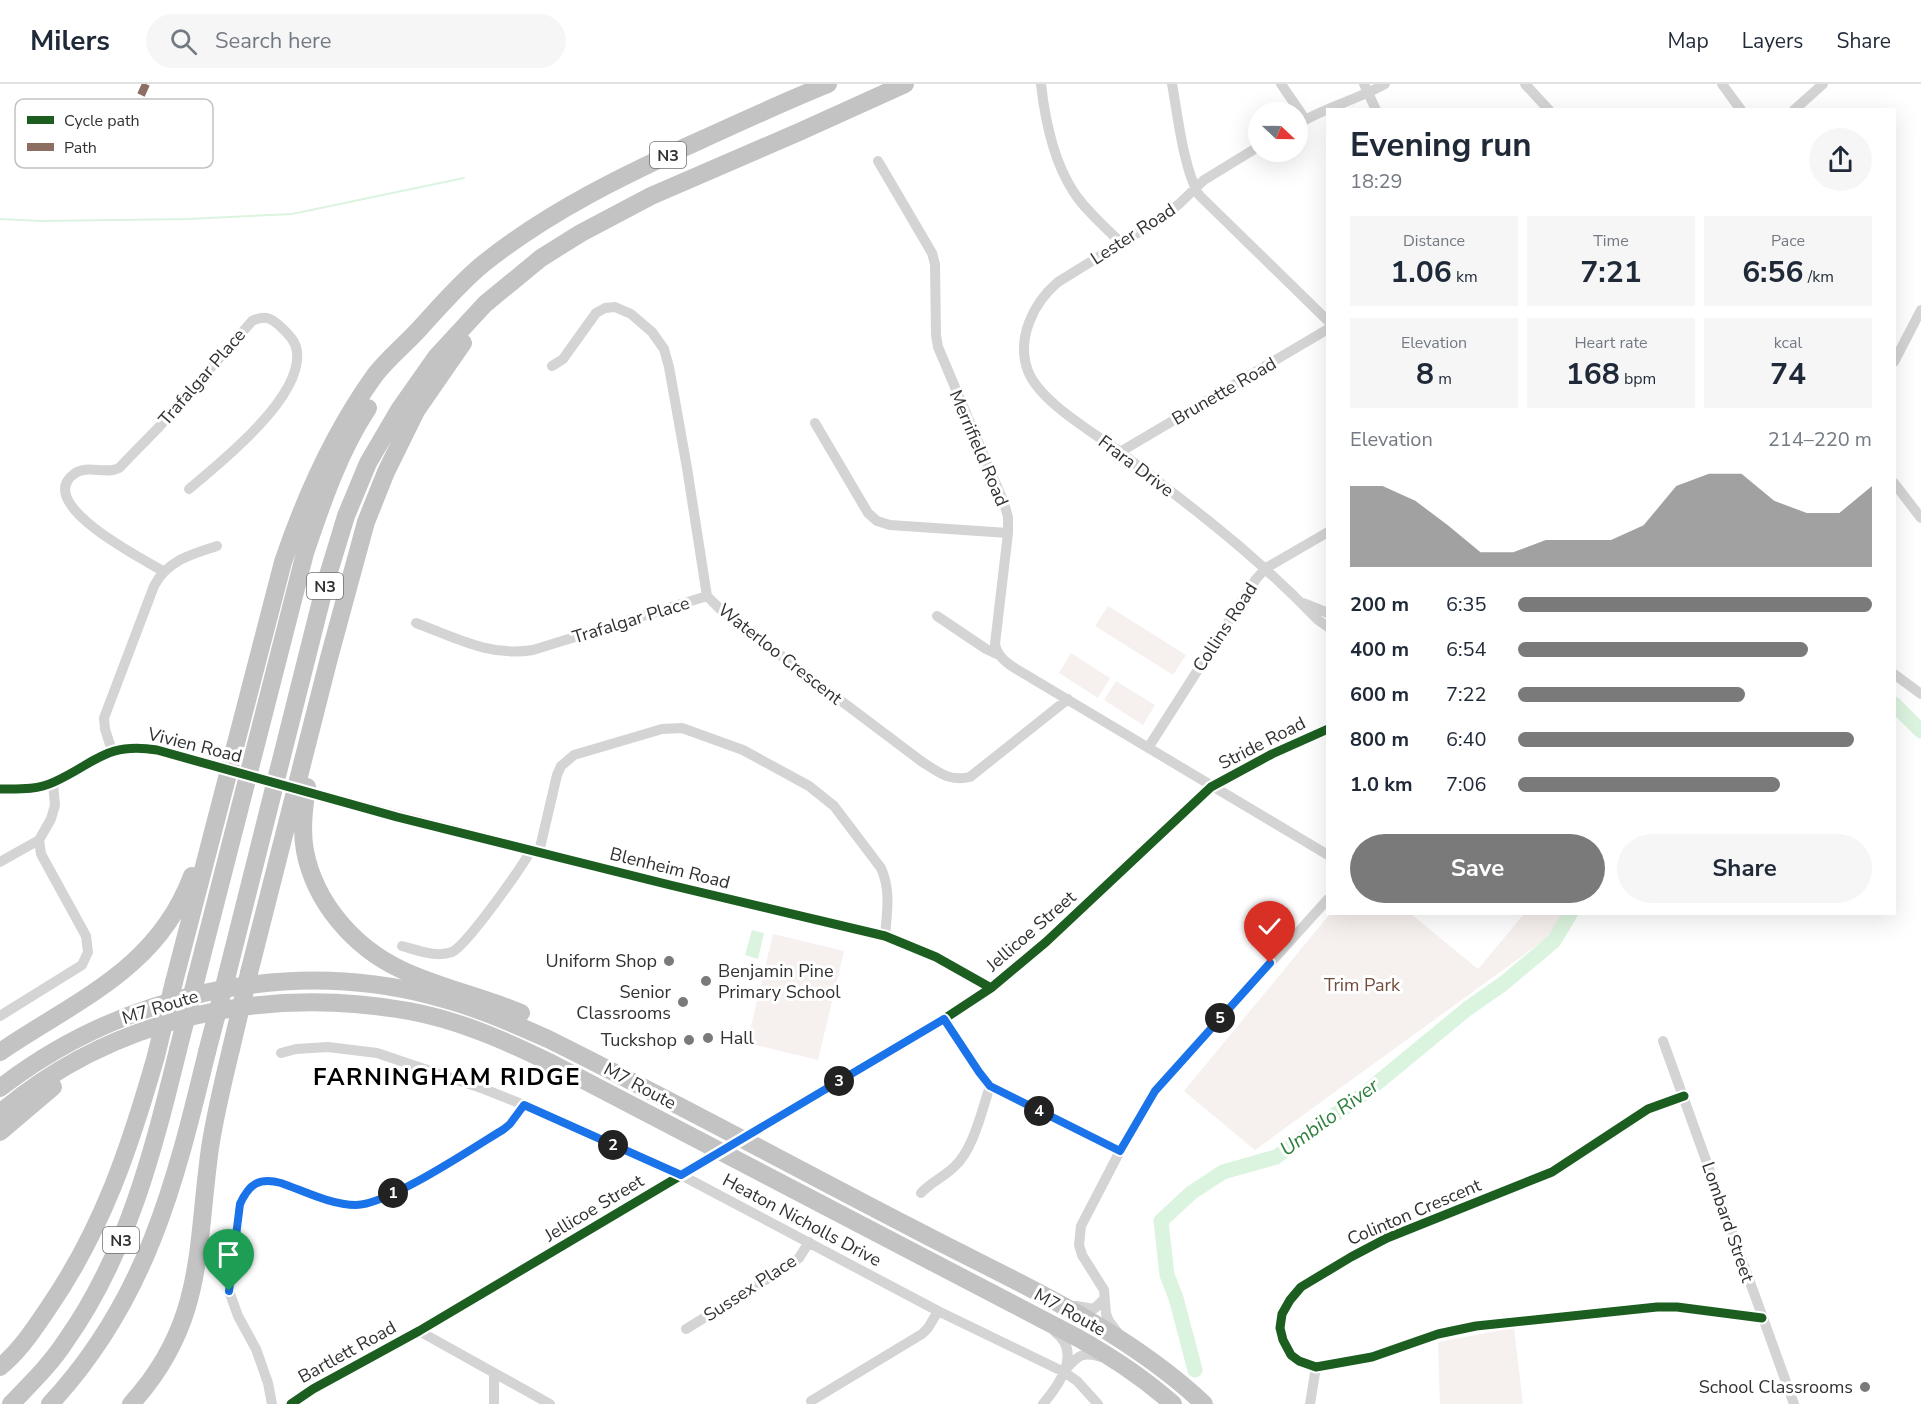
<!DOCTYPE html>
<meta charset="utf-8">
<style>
body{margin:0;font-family:"Nunito Sans",sans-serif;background:#f6f6f7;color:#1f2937;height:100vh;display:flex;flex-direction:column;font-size:22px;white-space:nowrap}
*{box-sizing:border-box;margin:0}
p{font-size:20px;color:#747a83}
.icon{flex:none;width:33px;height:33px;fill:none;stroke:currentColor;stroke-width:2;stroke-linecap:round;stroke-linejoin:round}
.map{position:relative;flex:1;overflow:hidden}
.panel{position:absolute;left:1326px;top:24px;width:570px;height:807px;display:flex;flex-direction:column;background:#fff;border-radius:0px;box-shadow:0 6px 24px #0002}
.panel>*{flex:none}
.needle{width:39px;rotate:112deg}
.fabs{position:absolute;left:1248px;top:18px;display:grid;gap:12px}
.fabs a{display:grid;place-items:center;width:60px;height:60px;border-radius:50%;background:#fff;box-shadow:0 6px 24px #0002;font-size:30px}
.pin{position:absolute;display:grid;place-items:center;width:51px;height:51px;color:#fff;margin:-62px -26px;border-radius:50% 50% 50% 0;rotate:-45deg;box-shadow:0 0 6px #0007}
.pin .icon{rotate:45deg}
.km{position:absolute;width:30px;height:30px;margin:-15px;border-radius:50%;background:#222;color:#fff;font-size:16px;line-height:30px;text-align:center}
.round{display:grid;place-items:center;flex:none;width:63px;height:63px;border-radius:32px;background:#f6f6f7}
.head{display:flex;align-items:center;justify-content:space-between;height:102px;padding:0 24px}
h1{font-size:33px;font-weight:700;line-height:45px}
.stats{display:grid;grid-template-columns:repeat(3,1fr);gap:9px;height:102px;padding:6px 24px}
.stats div{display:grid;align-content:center;border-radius:0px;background:#f6f6f7;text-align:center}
.stats b{font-size:30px;font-weight:700}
.stats small{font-size:16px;font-weight:400}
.stats p{font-size:16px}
.chart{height:168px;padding:12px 24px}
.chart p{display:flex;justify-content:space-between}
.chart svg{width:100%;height:108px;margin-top:6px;fill:#7a7a7a;opacity:.7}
.primary-button{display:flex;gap:12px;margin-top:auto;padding:12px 24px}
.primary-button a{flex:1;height:69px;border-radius:36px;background:#7a7a7a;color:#fff;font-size:24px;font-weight:700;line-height:69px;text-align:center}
.primary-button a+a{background:#f6f6f7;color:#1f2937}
ul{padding:0 24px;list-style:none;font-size:20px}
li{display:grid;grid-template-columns:96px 72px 1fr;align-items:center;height:45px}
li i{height:15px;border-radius:8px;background:#7a7a7a}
header{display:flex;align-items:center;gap:36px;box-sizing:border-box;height:84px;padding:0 30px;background:#fff;border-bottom:2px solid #e0e1e3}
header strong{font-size:28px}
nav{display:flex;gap:33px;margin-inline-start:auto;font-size:21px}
.search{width:420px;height:54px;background:#f6f6f7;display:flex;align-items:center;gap:15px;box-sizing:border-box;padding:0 21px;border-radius:33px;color:#747a83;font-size:22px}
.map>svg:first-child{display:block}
.green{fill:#f6f0ee}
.water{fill:#dbf4df}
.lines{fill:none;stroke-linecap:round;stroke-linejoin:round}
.stream{stroke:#dbf4df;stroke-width:2}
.river{stroke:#dbf4df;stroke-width:15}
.street{stroke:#d4d4d4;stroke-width:10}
.highway{stroke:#c3c3c3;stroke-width:18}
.street-bridge{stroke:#d4d4d4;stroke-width:10}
.highway-bridge{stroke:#c3c3c3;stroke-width:18}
.quiet{stroke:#8d6e63;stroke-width:8;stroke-dasharray:15 8;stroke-linecap:butt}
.cycleway-casing{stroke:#fff;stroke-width:13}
.cycleway{stroke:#1b5e20;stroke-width:9}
.route-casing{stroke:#fff;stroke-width:12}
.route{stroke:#1a73e8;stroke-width:8}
.poi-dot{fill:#7a7a7a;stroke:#fff;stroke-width:2}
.labels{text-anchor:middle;stroke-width:6;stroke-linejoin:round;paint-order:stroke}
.shield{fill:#fff;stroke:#707070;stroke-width:1.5}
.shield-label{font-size:16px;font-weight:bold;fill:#323232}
.street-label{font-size:18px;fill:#323232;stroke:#fff}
.poi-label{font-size:18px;fill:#323232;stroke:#fff;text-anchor:end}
.park-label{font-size:18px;fill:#724b3a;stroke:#fff}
.water-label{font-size:20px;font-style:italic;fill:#2f803c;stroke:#fff}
.district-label{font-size:24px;font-weight:bold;letter-spacing:1.5px;fill:#000;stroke:#fff}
.key{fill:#fff;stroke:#c2c2c2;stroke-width:1.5}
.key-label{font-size:16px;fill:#323232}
</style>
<header>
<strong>Milers</strong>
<div class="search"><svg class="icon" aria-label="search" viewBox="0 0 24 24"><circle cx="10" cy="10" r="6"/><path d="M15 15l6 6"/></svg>Search here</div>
<nav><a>Map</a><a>Layers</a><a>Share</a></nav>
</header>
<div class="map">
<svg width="1921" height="1320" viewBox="0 0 1921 1320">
<rect width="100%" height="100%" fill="#fff"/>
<path class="green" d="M1108 522 1186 571 1173 591 1095 542Z
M1071 569 1110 594 1098 614 1059 589Z
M1116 597 1155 621 1143 641 1104 616Z
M1330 830H1411L1478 885 1524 830H1563L1551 851 1255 1066 1184 1007Z
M773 850 844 867 818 976 747 959Z
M1514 1244 1523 1320H1440L1438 1258Z"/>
<path class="water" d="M752 846 764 849 758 875 745 871Z"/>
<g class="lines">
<path class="stream" d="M0 135 42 137 189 135 292 130 464 94"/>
<path class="river" d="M1894 620 1921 647
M1195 1286 1176 1214 1167 1191 1161 1137 1191 1109 1223 1088 1276 1073 1365 1009 1467 925 1504 899 1554 857 1570 830"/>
<path class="street" d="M1041 0C1045 36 1053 76 1073 107 1085 126 1105 143 1121 159
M1172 0C1178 32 1183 83 1199 111L1328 237
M1281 0 1305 35
M1364 0 1376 26
M1525 0 1549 26
M1722 0 1741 26
M1794 26 1823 0
M1298 40C1325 23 1357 16 1385 0
M1258 63 1204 96 1179 120 1155 138 1058 198C1033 219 1016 255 1028 287 1040 318 1093 348 1120 368 1150 391 1180 414 1210 438 1249 469 1283 500 1318 536L1328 543
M878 77 932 169 935 180 936 251 938 263 1004 419 1008 433V449L995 560C998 578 1019 586 1033 595L1328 771
M1894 278 1921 226
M552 282 563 275 596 229 605 224 615 223 631 230 652 248 664 265 669 283 687 384 707 512 723 528 921 677C938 688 949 698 970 693L1068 615
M815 339 868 429 877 437 890 441 1008 449
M1120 368 1328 245
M1894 399 1921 434
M163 487C145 476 33 420 74 390 87 380 105 391 119 384L159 343 252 237C266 230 273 235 283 245 290 252 296 258 297 268 302 314 221 378 189 405
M1303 519 1328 529
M937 532 986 565 999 571
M416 539C456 554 490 573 533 566L707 512
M1894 590 1921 610
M1148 664 1256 495 1266 484 1328 448
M112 667 105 645 104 634 154 502C167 477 191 470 217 462
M0 705C19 705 37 706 55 698 79 687 98 668 126 664 153 661 182 673 208 680
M334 715 670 801 885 852 936 873 991 904
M539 768 557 691 561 682 574 671 662 645 682 644 743 666 809 702 834 722 881 784C891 806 887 828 885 852
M0 778 39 756 51 735 55 721 53 699
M402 862C417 866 436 874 452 868 467 861 522 783 531 766
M0 932 82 881 88 868 86 852 41 770 39 756
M944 935 979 989 990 1002 1120 1067
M1663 957 1794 1320
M281 969 296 965 328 963 377 969 484 1005 524 1021 681 1091 938 1227 1064 1288 1077 1297 1098 1320
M1684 1012 1648 1025 1552 1088 1387 1154 1351 1173 1301 1203 1290 1216 1282 1230 1280 1244 1283 1256 1291 1271 1299 1277 1316 1283 1372 1273 1438 1250 1476 1242 1657 1223H1677L1762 1234
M760 1044 944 935 991 904 1046 858 1211 703 1272 670 1328 645
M921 1109C931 1098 944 1093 954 1083 973 1067 982 1026 990 1002
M1076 1222 1094 1225 1103 1216
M686 1245 793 1179 799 1174 809 1158
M419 1247 550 1320
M1118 1249 1109 1237 1106 1230 1104 1206 1082 1171 1079 1161 1081 1142 1120 1067 1155 1007 1328 815
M1066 1285C1078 1272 1082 1267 1101 1273
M811 1317 922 1250 928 1244 938 1227
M272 1320 268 1299 256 1265 238 1232 229 1207 240 1120C246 1105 254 1097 270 1096 298 1103 325 1119 354 1121 385 1123 473 1063 504 1045L510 1040 524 1021
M291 1320 313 1305 419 1247 685 1089
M494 1320V1289
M1043 1320C1060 1300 1082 1268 1055 1248
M1310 1320 1316 1283"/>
<path class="highway" d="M307 703C304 724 301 746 305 767 315 819 354 863 400 885 439 904 482 912 521 929
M249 889 329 574 366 438 386 388 416 327 463 259
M227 891 325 501 346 432 368 379 399 326 437 272 485 220 541 174 581 149 651 112 799 48 905 0
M196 895 305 469C322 419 339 368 368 324
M174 898 283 478C305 413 334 348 375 291 389 273 407 259 422 242 441 221 461 198 483 180 549 127 626 90 703 55 745 36 786 17 828 0
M0 968C76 916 157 886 192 792
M0 1004C120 911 286 873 433 912 473 922 510 938 548 955 671 1016 792 1082 914 1145 1013 1197 1121 1242 1204 1320
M0 1029C113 933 264 901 409 927 458 936 504 956 549 978L1078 1254C1112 1273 1145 1295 1173 1320
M0 1048 53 1003
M0 1283C20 1267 34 1245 49 1223 103 1144 130 1063 156 972
M11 1320C30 1300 50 1281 65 1258 127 1171 153 1068 178 966
M50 1320C146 1217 175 1100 207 968
M131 1320C205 1239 196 1164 210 1064 215 1031 223 998 231 965"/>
<path class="street-bridge" d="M208 680 334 715
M691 1086 760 1044"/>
<path class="highway-bridge" d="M231 965 249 889
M178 966 196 895
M207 968 227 891
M156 972 174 898"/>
<path class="quiet" d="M141 11 146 0"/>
<defs>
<path id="cycleway" d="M0 705C19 705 37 706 54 698 96 679 105 658 157 666L397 733 670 801 885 852 936 873 991 904
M1684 1012 1648 1025 1552 1088 1387 1154 1351 1173 1301 1203 1290 1216 1282 1230 1280 1244 1283 1256 1291 1271 1299 1277 1316 1283 1372 1273 1438 1250 1476 1242 1657 1223H1677L1762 1234
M291 1320 313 1305 419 1247 944 935 991 904 1046 858 1211 703 1272 670 1328 645"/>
</defs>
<use href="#cycleway" class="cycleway-casing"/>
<use href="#cycleway" class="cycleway"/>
</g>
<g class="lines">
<defs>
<path id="route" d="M229 1207 240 1120C249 1100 259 1093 281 1099 304 1107 331 1121 356 1121 388 1121 473 1064 504 1045L510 1040 524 1021 681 1091 944 935 979 988 990 1002 1120 1067 1155 1007 1270 879"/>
</defs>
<use href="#route" class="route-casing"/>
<use href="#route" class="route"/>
</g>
<g class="poi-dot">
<circle cx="669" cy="877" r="6"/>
<circle cx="706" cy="897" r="6"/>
<circle cx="683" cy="918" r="6"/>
<circle cx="708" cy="954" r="6"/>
<circle cx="689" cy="956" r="6"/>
<circle cx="1865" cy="1303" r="6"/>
</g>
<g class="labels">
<g class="shield">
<rect x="650" y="58" width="36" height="26" rx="4.5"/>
<rect x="307" y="489" width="36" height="26" rx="4.5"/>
<rect x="103" y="1143" width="36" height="26" rx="4.5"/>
</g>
<g class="shield-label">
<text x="668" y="77">N3</text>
<text x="325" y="508">N3</text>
<text x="121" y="1162">N3</text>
</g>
<g class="street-label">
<text transform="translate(1133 150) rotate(-33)" y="6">Lester Road</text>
<text transform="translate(202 293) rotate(-49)" y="6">Trafalgar Place</text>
<text transform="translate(1224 307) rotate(-30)" y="6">Brunette Road</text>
<text transform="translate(979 364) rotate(67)" y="6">Merrifield Road</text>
<text transform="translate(1136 382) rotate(37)" y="6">Frara Drive</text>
<text transform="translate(631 536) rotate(-17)" y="6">Trafalgar Place</text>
<text transform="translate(1225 543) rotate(-57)" y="6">Collins Road</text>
<text transform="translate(780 570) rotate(38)" y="6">Waterloo Crescent</text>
<text transform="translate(1262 659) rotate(-27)" y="6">Stride Road</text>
<text transform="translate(195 661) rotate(14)" y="6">Vivien Road</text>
<text transform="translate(670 784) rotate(14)" y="6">Blenheim Road</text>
<text transform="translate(1031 847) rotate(-41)" y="6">Jellicoe Street</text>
<text transform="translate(160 923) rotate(-17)" y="6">M7 Route</text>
<text transform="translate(640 1002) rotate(28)" y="6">M7 Route</text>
<text transform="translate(594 1124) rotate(-31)" y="6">Jellicoe Street</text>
<text transform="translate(1414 1128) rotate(-23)" y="6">Colinton Crescent</text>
<text transform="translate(802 1136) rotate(28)" y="6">Heaton Nicholls Drive</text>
<text transform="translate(1728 1138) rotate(71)" y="6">Lombard Street</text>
<text transform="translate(750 1204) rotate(-33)" y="6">Sussex Place</text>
<text transform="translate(1070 1228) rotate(29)" y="6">M7 Route</text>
<text transform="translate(347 1268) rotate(-29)" y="6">Bartlett Road</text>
</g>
<g class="poi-label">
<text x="657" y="883">Uniform Shop</text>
<text x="718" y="893" text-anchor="start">Benjamin Pine<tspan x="718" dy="21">Primary School</tspan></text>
<text x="671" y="914">Senior<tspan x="671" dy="21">Classrooms</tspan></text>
<text x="720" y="960" text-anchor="start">Hall</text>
<text x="677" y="962">Tuckshop</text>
<text x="1853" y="1309">School Classrooms</text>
</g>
<g class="park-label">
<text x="1362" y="907">Trim Park</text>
</g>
<g class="water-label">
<text transform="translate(1329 1033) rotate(-36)" y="7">Umbilo River</text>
</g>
<g class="district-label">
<text x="447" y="1001">FARNINGHAM RIDGE</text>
</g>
</g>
<rect x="15" y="15" width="198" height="69" rx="9" class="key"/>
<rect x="27" y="32" width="27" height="8" fill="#1b5e20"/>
<rect x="27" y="59" width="27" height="8" fill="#8d6e63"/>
<g class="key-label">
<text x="64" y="42">Cycle path</text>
<text x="64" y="69">Path</text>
</g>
</svg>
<div class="fabs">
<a><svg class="needle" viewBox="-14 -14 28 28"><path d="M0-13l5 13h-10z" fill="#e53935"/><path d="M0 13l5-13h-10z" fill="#747a83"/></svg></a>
</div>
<div class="pin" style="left:229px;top:1207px;background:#1e9e55"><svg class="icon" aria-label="arrive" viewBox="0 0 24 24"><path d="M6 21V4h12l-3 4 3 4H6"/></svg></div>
<div class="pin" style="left:1270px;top:879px;background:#d93025"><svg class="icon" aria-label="check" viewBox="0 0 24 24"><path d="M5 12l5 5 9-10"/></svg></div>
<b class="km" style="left:393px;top:1109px">1</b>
<b class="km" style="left:613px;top:1061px">2</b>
<b class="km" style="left:839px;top:997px">3</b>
<b class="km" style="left:1039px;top:1027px">4</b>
<b class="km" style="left:1220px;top:934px">5</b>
<section class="panel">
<div class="head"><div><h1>Evening run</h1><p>18:29</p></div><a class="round"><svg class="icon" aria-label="share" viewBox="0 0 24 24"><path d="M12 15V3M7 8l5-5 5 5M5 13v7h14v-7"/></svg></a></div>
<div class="stats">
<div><p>Distance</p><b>1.06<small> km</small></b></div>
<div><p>Time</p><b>7:21</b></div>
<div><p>Pace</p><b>6:56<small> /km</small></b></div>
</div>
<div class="stats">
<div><p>Elevation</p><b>8<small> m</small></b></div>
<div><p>Heart rate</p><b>168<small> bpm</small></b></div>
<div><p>kcal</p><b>74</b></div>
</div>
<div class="chart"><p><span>Elevation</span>214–220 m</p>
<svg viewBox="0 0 160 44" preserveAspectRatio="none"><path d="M0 44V11L10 11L20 17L30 27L40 38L50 38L60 33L70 33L80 33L90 27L100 11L110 6L120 6L130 17L140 22L150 22L160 11V44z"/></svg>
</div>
<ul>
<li><b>200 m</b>6:35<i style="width:100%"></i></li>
<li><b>400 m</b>6:54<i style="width:82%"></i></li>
<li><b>600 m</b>7:22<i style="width:64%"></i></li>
<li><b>800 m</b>6:40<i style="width:95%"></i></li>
<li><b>1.0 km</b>7:06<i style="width:74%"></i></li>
</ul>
<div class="primary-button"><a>Save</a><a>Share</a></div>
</section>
</div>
